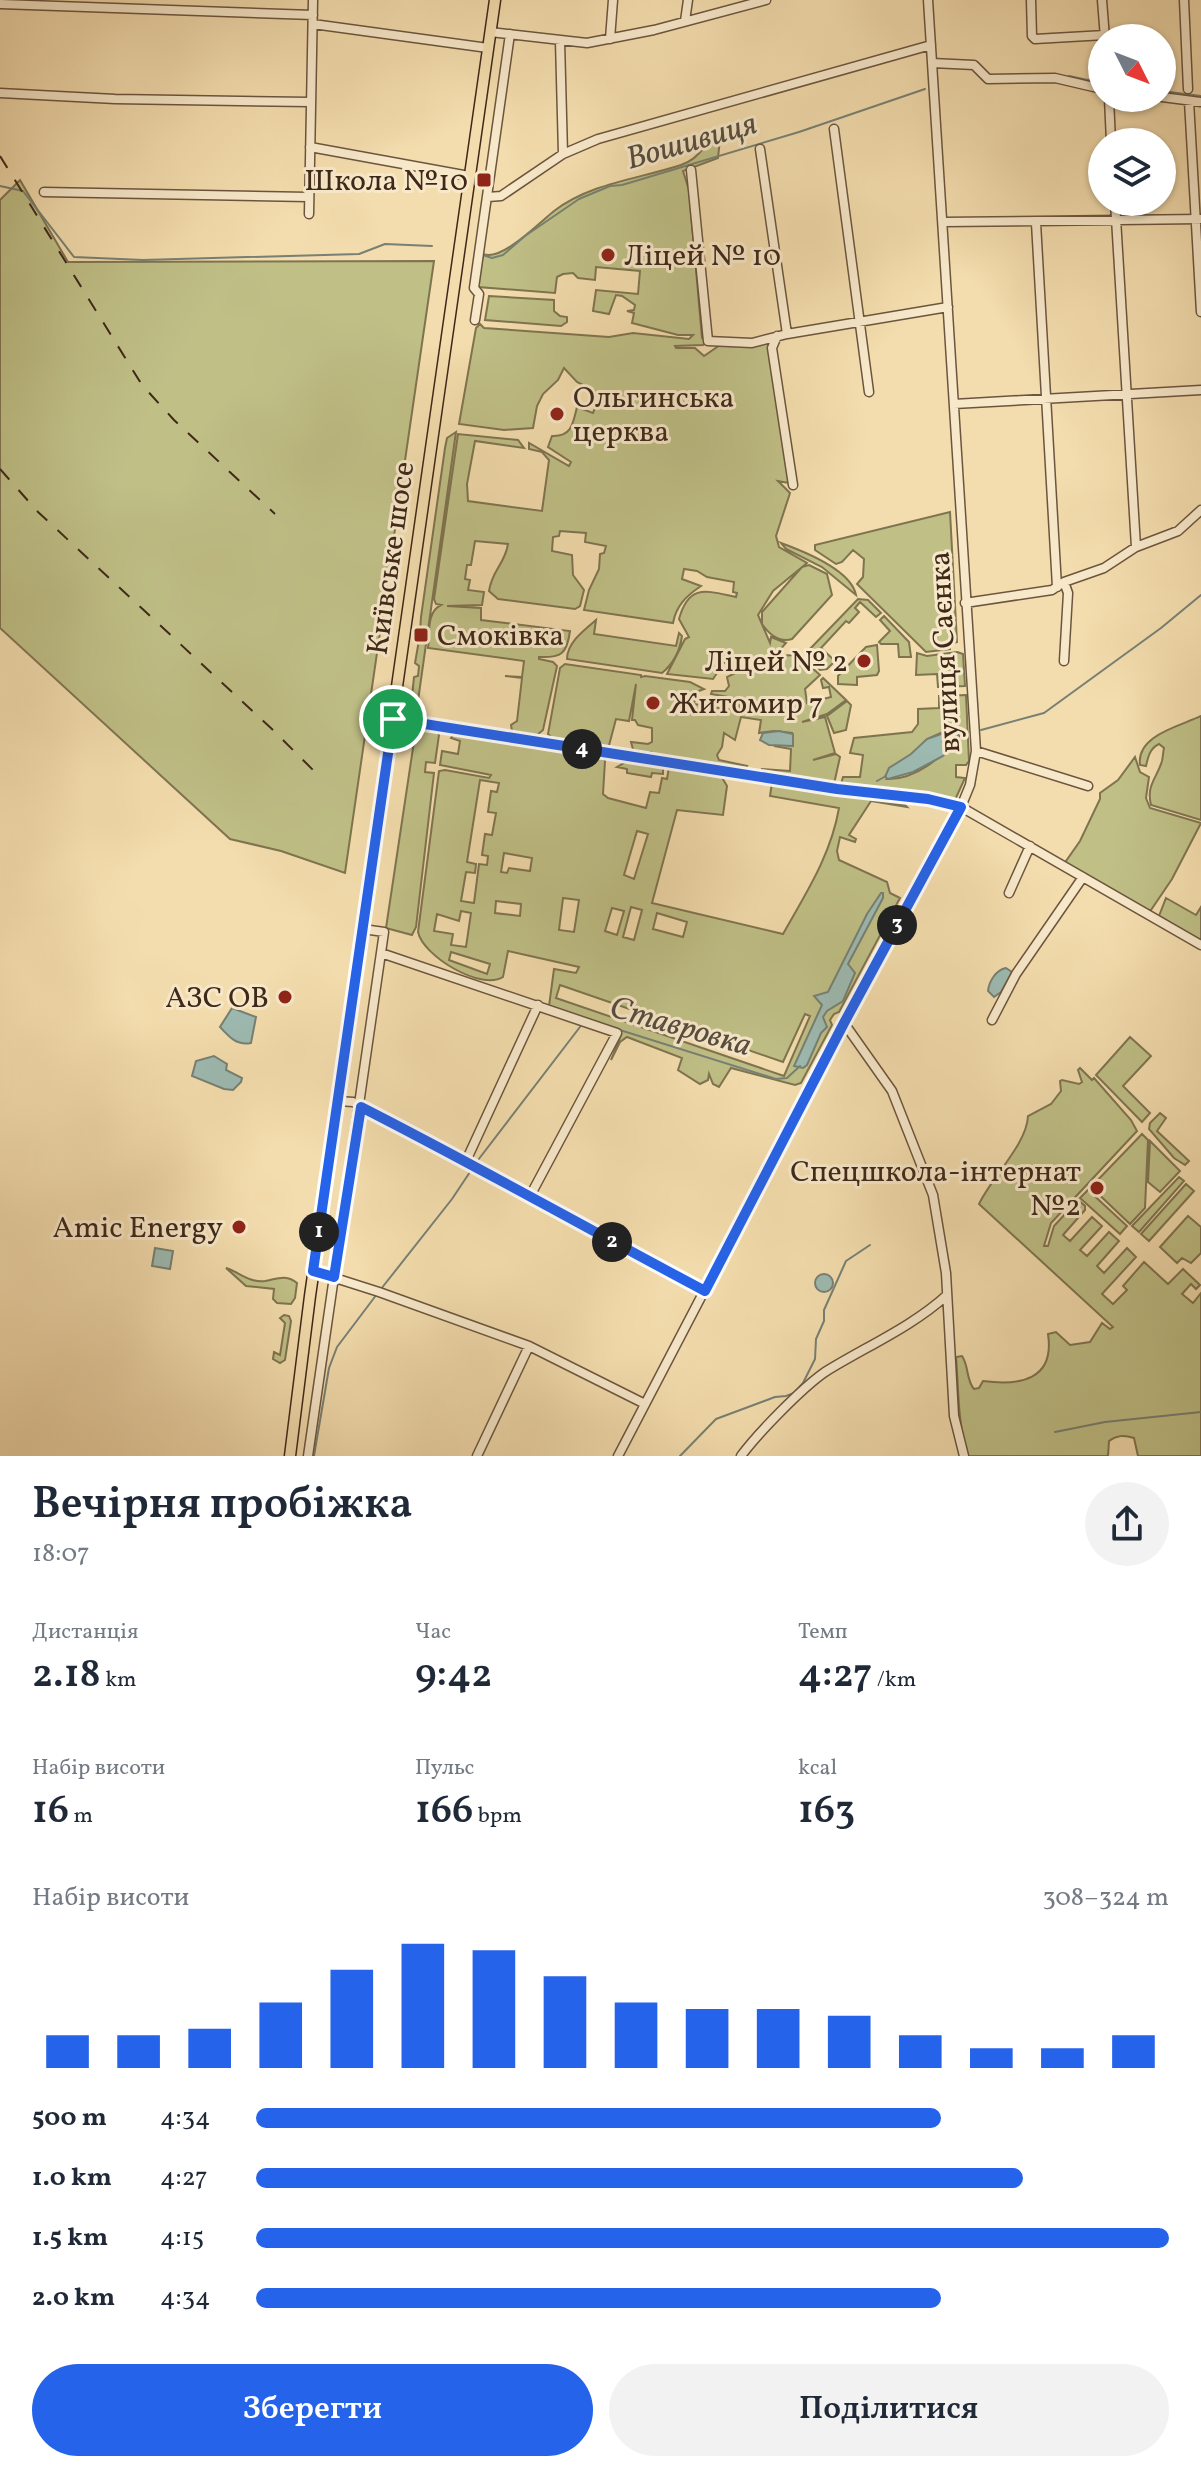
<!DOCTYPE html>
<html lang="uk">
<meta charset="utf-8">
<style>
body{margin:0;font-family:Vollkorn,serif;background:#f2f2f3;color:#1f2937;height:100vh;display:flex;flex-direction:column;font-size:30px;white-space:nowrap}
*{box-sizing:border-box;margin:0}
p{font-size:26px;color:#747a83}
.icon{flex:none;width:44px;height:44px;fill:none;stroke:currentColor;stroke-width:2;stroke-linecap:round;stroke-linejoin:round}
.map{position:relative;height:1456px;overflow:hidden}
.drawer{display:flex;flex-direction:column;background:#fff;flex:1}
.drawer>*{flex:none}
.needle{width:52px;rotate:132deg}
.controls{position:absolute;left:1088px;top:24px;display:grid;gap:16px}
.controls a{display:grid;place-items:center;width:88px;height:88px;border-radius:50%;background:#fff;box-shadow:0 2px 6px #0004;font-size:40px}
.pin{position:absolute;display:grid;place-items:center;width:68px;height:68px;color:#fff;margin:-34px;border:4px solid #fff;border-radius:50%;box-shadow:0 2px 8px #0007}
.km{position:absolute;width:40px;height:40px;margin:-20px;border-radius:50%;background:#222;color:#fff;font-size:22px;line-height:40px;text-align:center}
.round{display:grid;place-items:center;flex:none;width:84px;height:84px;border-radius:42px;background:#f2f2f3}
.summary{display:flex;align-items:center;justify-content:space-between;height:136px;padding:0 32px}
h1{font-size:44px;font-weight:600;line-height:60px}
.metrics{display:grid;grid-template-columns:repeat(3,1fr);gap:12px;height:136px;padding:8px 32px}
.metrics div{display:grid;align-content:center}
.metrics b{font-size:40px;font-weight:600}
.metrics small{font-size:22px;font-weight:400}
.metrics p{font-size:22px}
.chart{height:224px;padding:16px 32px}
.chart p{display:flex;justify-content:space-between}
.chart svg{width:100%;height:144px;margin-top:8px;stroke:#2563eb;stroke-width:6}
.cta{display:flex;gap:16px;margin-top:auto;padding:16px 32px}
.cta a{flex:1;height:92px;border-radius:48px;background:#2563eb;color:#fff;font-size:32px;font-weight:600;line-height:92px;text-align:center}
.cta a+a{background:#f2f2f3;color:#1f2937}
ul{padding:0 32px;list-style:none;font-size:26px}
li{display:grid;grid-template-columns:128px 96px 1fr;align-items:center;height:60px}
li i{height:20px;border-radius:10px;background:#2563eb}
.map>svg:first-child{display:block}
.green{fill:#bfbf86;stroke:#7f7450;stroke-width:2;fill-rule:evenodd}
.water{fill:#9dbab1;stroke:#778074;stroke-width:2}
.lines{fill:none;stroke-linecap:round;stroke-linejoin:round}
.stream{stroke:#778074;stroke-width:2}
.minor-casing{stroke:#6c553e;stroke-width:11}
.major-casing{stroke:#3f2819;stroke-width:13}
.minor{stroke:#f7e8ca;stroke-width:8}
.major{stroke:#f3dcad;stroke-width:10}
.rail{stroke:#3f2819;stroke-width:2;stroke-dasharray:14 14;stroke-linecap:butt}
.route-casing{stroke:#fff;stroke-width:16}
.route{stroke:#2563eb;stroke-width:10}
.poi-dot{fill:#8f2418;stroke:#f7e8ca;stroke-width:3}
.labels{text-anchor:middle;stroke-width:6;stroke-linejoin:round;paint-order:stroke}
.poi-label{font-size:30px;fill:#3f2819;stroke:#f7e8ca;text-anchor:end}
.street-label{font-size:30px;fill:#3f2819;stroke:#f7e8ca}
.water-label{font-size:32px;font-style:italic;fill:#564c3f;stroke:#f7e8ca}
</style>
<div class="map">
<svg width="1201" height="1456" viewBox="0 0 1201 1456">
<rect width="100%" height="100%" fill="#f3dcad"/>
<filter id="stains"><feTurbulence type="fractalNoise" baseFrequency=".0025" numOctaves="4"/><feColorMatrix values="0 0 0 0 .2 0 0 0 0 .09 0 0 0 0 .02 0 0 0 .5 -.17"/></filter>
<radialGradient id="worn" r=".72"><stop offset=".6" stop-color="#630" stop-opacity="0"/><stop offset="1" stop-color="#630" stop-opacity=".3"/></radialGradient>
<path class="green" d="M720 139 718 158 683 171 689 190 702 338 706 341 703 345 675 346 676 348H695L704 356 720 345 765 343 770 346 789 483 778 481 790 493 776 536 779 547 807 563 773 591 758 615 770 643 771 637 786 643 779 651 741 667 734 668 718 659 719 670 713 679 667 674 685 639 689 637 679 619C689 583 707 591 736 597L737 593 733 592 734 582 707 577 697 571 684 569 682 579 701 586C686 596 676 606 673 623L584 610 589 590 599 569 600 554 604 553 606 546 585 542 586 533 560 531 559 536 553 537 552 551 572 555 573 575 584 590 580 606 575 609 498 599 489 591C492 570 505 564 508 544L475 541 471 565H467L465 579 470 580 468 590 484 592 482 605 447 606 481 608V620L570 631C567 654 561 658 539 657V659L553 662 557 666 543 730 537 735 512 731 511 725 517 721 522 678 505 676 522 677 524 661 428 648C430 634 426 612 441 605L436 604 434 599 458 434 518 440 524 448 475 441 467 484 468 501 542 511 549 460 542 452 529 449V443L569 466 571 462 548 447 552 436C572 437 573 423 577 407L593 413 601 394 577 382 564 368 558 380 543 394 537 406 533 428 504 430 459 424 476 328 480 324 484 328 609 337 633 333 689 339 693 335H678L632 323 634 313 627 311 634 310 635 305 622 296 616 295 609 314 593 311 596 290 638 294 640 271 596 267 595 280 578 278 573 273 563 274 557 277 555 293 478 287 483 254C501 262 539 223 554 211 591 183 638 179 681 165 702 158 703 141 720 139Z
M20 180 68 262 434 261 345 873 281 851 230 839 0 628V200Z
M489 296 554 300V311L560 316 567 317V322L561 326 485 320Z
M456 432 416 715 411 706 414 677 418 676 419 666 415 663 419 640H423L424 634 420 631 421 617 445 448 447 438Z
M950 512 957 642 950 644V649L926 652 857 584 863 577 864 559 853 550 842 562 836 564 815 550V545Z
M781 543C803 551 851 570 856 595L822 567 786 549Z
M809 565 827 574 832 595 792 639C779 643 769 634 762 624V612L802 567Z
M858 599 868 600 881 613 876 617 860 602 855 608 859 612 849 623 846 621 821 648 835 661 827 669 820 670 808 658V651Z
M884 616 909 642 911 657H899L898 644H881L879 642 890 631 880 620Z
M596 620 594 634 676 646 679 633 682 636C680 650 673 664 662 673L567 659C567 643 584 630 596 620Z
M877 645 879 671 877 675 857 677V685L838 684V676L866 647Z
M957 652 963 654 965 686 938 687 937 674 916 675 917 653 927 656Z
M798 655 820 675 805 689 807 703 831 697 829 687 823 688 821 680 823 678 846 700 827 714 802 722 825 717 835 753 813 760 836 754 840 757 834 784 778 776 762 771V769L790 771 791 749 774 746 782 744 793 746 792 733 774 731 759 733 761 720 741 717 735 740 724 733 722 747 717 755 719 760 747 766 744 770 656 756 651 752 646 755 634 753 631 742 648 744 652 742V728L638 725 635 720H632L636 684 629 721 616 719 608 749 555 740 548 734 560 668 565 664 641 675V677L645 676 690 682 704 689 696 692 694 704 738 711 740 699 711 694 712 691H725L729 686 727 677 770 656Z
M966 695 969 761 966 765H956V777L965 778 955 800 841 784 843 777H860L863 755 850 753 854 738 912 732 918 724V709L939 708V696ZM943 732 958 733 960 736C943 756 916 780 887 779L927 739Z
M847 701 851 705 846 730 834 733 827 716Z
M1201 716V820L1151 805C1146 785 1157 778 1162 761 1163 757 1163 752 1164 748L1159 744C1150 748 1148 757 1146 766L1140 765C1136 735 1181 726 1201 716Z
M416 728 437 731 439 735 435 763 426 762 425 772 434 773 416 927 412 935 386 928Z
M454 733 602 757 605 761 603 794 608 798 646 808 650 792 659 793 662 778 667 779 669 767 721 776 727 786 723 815 677 810 652 903 783 934C806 893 831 855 839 808L770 796 772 783 905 805 907 807 871 801 849 835 856 839 855 842 840 837 837 851 839 860 887 882 890 893 900 898 839 1012 834 1014 830 1020 832 1025 801 1083 795 1085 731 1068 719 1087 713 1084 709 1074 708 1080 700 1084 678 1070 682 1058 627 1037 620 1042 611 1060 621 1035 549 1006 554 969 576 973 579 967 508 951 503 977C481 991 423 956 418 932L439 771 445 770 489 778 491 775 440 765 442 751 458 754 460 741 451 738ZM480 780 499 783 497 792 491 791 488 812 496 813 492 835 485 834 482 855 488 856 487 865 479 864 474 903 461 901 466 872 475 873 476 864 467 862ZM637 831 648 834 634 879 624 875ZM504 853 532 858 530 871 509 868 507 873 501 872ZM563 898 579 900 574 932 559 930ZM496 901 521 904 520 916 495 913ZM631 907 642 910 634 940 623 937ZM612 908 624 911 617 935 605 931ZM461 911 471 913 466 947 451 945 453 934 434 931 437 914 459 921ZM657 913 687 922 683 937 653 929ZM451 952 490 964 487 974 449 960ZM560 985 783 1062 805 1014 810 1016 784 1076 556 998Z
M1135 757 1140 772 1149 777 1146 798 1150 808 1201 823 1172 879 1151 910H1145L1064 864 1080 841 1100 799V793L1118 780Z
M626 762 663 766V774L652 773 651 777 627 773V769L617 767Z
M1166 898 1196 915 1201 907V941L1159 916Z
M1130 1037 1151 1056 1123 1086 1150 1113 1142 1122 1096 1075Z
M1080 1068 1092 1080 1094 1078 1131 1120 1137 1131 1051 1223 1044 1246H1048L1054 1226 1078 1200 1085 1206V1210L1063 1235 1070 1241 1092 1217 1102 1226 1080 1250 1087 1256 1109 1232 1119 1241 1097 1266 1104 1273 1127 1248 1136 1257 1102 1294 1113 1304 1127 1290 1123 1286 1144 1262 1168 1284 1183 1269 1200 1285 1196 1289 1191 1284 1182 1294 1193 1303 1201 1293V1456H1138L1134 1438C1124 1435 1117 1435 1109 1441L1108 1456H968C957 1420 959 1393 956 1357L962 1356C969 1366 966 1380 974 1389L979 1388 983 1381C1020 1386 1055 1380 1048 1334L1056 1332 1070 1345 1090 1342 1102 1323 1110 1329 1113 1327 979 1204C991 1178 1027 1144 1028 1116L1051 1104 1061 1091 1060 1081 1062 1080 1079 1084 1082 1082 1078 1070Z
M1160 1113 1166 1118 1157 1131 1189 1161 1185 1165 1174 1158 1149 1129 1150 1123Z
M1142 1134 1148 1140 1145 1208 1130 1224 1091 1187Z
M1150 1141 1180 1171 1160 1192 1148 1182Z
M1179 1177 1184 1181 1139 1232 1132 1226Z
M1186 1184 1194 1191 1149 1241 1141 1234Z
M1088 1190 1127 1226 1120 1234 1080 1198Z
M1188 1216 1201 1227V1253L1191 1263 1182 1258 1177 1263 1160 1247Z
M226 1268C239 1272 249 1283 265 1281 277 1279 286 1274 297 1283L295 1298 291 1304 277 1303 273 1299 274 1289 246 1286Z
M284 1315 289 1316 291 1321 285 1360 280 1363 273 1359 274 1352 280 1355 285 1323 280 1318Z"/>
<path class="water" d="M779 731 793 734V746L769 745 760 740 763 733Z
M947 732 958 733 960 736 943 756 913 772 888 779 885 777 889 768 911 754 927 739Z
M881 893H883V898L848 964 855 973 843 1001 827 1011 823 1017 827 1027 821 1033 807 1065 803 1068 794 1066 822 1005 814 996 828 992 867 914Z
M1006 968 1012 972 1001 992 994 997 988 991C989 981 996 970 1006 968Z
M232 1008 256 1017 251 1043C237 1046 229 1037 220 1027Z
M214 1056 227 1064 226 1070 242 1078 241 1082 233 1090 224 1089 192 1076 196 1061Z
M155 1248 173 1251 170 1269 152 1266Z
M815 1283a9 9 0 1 1 18 0a9 9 0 1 1-18 0Z"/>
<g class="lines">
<path class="stream" d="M1069 76 1102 83
M1162 91 1201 96
M0 186 23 191 74 257 143 260 359 254 385 244 432 246
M483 255 492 258 503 255 525 236 579 199 610 186 622 185 799 132 925 89
M981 730 1044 713 1161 628 1201 595
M958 736 968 733
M877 781 886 776
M588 1020 776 1079 787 1078 800 1066
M475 1164 583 1023
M381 1289 452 1199 472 1169
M1055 1432 1105 1422 1201 1412
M314 1456 329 1368 337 1347 377 1294
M680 1456 716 1419 775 1397 786 1396 794 1393 803 1383 815 1359 816 1339 824 1321V1310L846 1261 870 1245"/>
<defs>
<path id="minor" d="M1031 0 1032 36 1035 39 1105 35
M1102 0 1105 38
M1184 0 1188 89
M0 4 313 15
M685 21 688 0
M313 24 488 48
M490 32 587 43 654 30 766 0
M610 39 613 0
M560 41 563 154
M932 63 974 65 988 79 1055 78 1102 89
M0 93 115 99 310 102
M1162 97 1201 102
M1109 98 1111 142
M1189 101 1201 312
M834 129 869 392
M310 147 469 176
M760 149 787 334
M691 170 708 341 752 343 787 334 948 307
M44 192 308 197
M488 197 501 196 563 154 598 139 931 45
M1115 202 1136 547
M309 214 313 0
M943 222 1201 219
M1036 223 1057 587
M475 320 479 294 474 288 510 34
M777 336 772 348 793 485
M954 404 1201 390
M965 603 1052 590 1064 582 1104 568 1136 547 1178 531 1201 510
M1064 661 1068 593 1064 582
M393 719 837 789 928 799 961 807 1201 945
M976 751 1088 786
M1009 893 1030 846
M381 953 617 1033 529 1198
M992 1020 1016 974 1083 877
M844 1023 892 1091 933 1195 946 1273 954 1416 964 1456
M338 1101 353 1102 705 1291
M466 1161 538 1005
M313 1271 379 1292 529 1346 645 1404
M308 1456 384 932 363 929
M477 1456 529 1346
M618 1456 844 1023 961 807 970 785 976 751 928 0
M741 1456C758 1433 802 1388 825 1372 865 1347 912 1327 947 1295"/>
<path id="major" d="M290 1456 310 1296 495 0"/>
</defs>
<use href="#minor" class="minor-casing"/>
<use href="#major" class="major-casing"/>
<use href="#minor" class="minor"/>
<use href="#major" class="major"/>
<path class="rail" d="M0 156 142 385 174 420 275 514
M0 469 38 512 274 731 313 770"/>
</g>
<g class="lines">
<defs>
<path id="route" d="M393 719 837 789 928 799 961 807 844 1023 705 1291C590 1230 477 1166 361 1107L334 1277 313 1271Z"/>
</defs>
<use href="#route" class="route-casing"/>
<use href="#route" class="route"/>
</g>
<g class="poi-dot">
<rect x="476" y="172" width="16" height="16" rx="4"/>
<circle cx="608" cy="255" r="8"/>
<circle cx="557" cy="414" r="8"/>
<rect x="413" y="627" width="16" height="16" rx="4"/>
<circle cx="864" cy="661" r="8"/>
<circle cx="653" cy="703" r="8"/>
<circle cx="285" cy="997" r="8"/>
<circle cx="1097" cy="1188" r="8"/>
<circle cx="239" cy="1227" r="8"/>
</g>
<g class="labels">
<g class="poi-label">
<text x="468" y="190">Школа №10</text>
<text x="624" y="265" text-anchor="start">Ліцей № 10</text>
<text x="573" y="407" text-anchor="start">Ольгинська<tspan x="573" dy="34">церква</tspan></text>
<text x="437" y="645" text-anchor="start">Смоківка</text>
<text x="848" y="671">Ліцей № 2</text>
<text x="669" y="713" text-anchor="start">Житомир 7</text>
<text x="269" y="1007">АЗС ОВ</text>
<text x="1081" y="1181">Спецшкола-інтернат<tspan x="1081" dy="34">№2</tspan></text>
<text x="223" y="1237">Amic Energy</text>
</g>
<g class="street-label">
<text transform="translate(390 558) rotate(-82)" y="10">Київське шосе</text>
<text transform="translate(944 652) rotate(-93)" y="10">вулиця Саєнка</text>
</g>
<g class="water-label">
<text transform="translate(691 140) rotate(-16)" y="11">Вошивиця</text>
<text transform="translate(681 1025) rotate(16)" y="11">Ставровка</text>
</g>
</g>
<rect width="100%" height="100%" filter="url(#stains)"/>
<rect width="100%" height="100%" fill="url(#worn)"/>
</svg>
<div class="controls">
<a><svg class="needle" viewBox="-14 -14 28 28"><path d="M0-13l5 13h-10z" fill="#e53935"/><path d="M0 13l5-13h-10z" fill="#747a83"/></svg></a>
<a><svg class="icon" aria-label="layers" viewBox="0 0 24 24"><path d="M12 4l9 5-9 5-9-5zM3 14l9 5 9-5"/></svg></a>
</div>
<div class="pin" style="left:393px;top:719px;background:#1e9e55"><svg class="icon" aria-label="arrive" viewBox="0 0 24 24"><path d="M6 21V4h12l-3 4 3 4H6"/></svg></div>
<b class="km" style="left:319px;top:1232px">1</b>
<b class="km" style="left:612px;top:1242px">2</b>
<b class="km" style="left:897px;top:925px">3</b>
<b class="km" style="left:582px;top:749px">4</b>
</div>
<section class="drawer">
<div class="summary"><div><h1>Вечірня пробіжка</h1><p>18:07</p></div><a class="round"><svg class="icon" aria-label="share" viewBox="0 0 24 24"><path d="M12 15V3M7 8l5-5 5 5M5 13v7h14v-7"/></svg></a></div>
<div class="metrics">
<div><p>Дистанція</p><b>2.18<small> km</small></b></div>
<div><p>Час</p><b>9:42</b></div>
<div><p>Темп</p><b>4:27<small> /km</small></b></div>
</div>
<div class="metrics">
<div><p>Набір висоти</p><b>16<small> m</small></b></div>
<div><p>Пульс</p><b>166<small> bpm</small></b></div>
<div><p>kcal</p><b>163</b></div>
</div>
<div class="chart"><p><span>Набір висоти</span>308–324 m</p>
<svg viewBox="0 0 160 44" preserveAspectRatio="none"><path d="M5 44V34M15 44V34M25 44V32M35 44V24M45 44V14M55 44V6M65 44V8M75 44V16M85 44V24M95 44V26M105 44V26M115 44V28M125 44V34M135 44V38M145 44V38M155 44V34"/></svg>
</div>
<ul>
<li><b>500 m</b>4:34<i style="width:75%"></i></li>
<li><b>1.0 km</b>4:27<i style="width:84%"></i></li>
<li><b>1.5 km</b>4:15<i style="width:100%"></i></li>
<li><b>2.0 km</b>4:34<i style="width:75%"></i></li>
</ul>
<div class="cta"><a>Зберегти</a><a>Поділитися</a></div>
</section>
